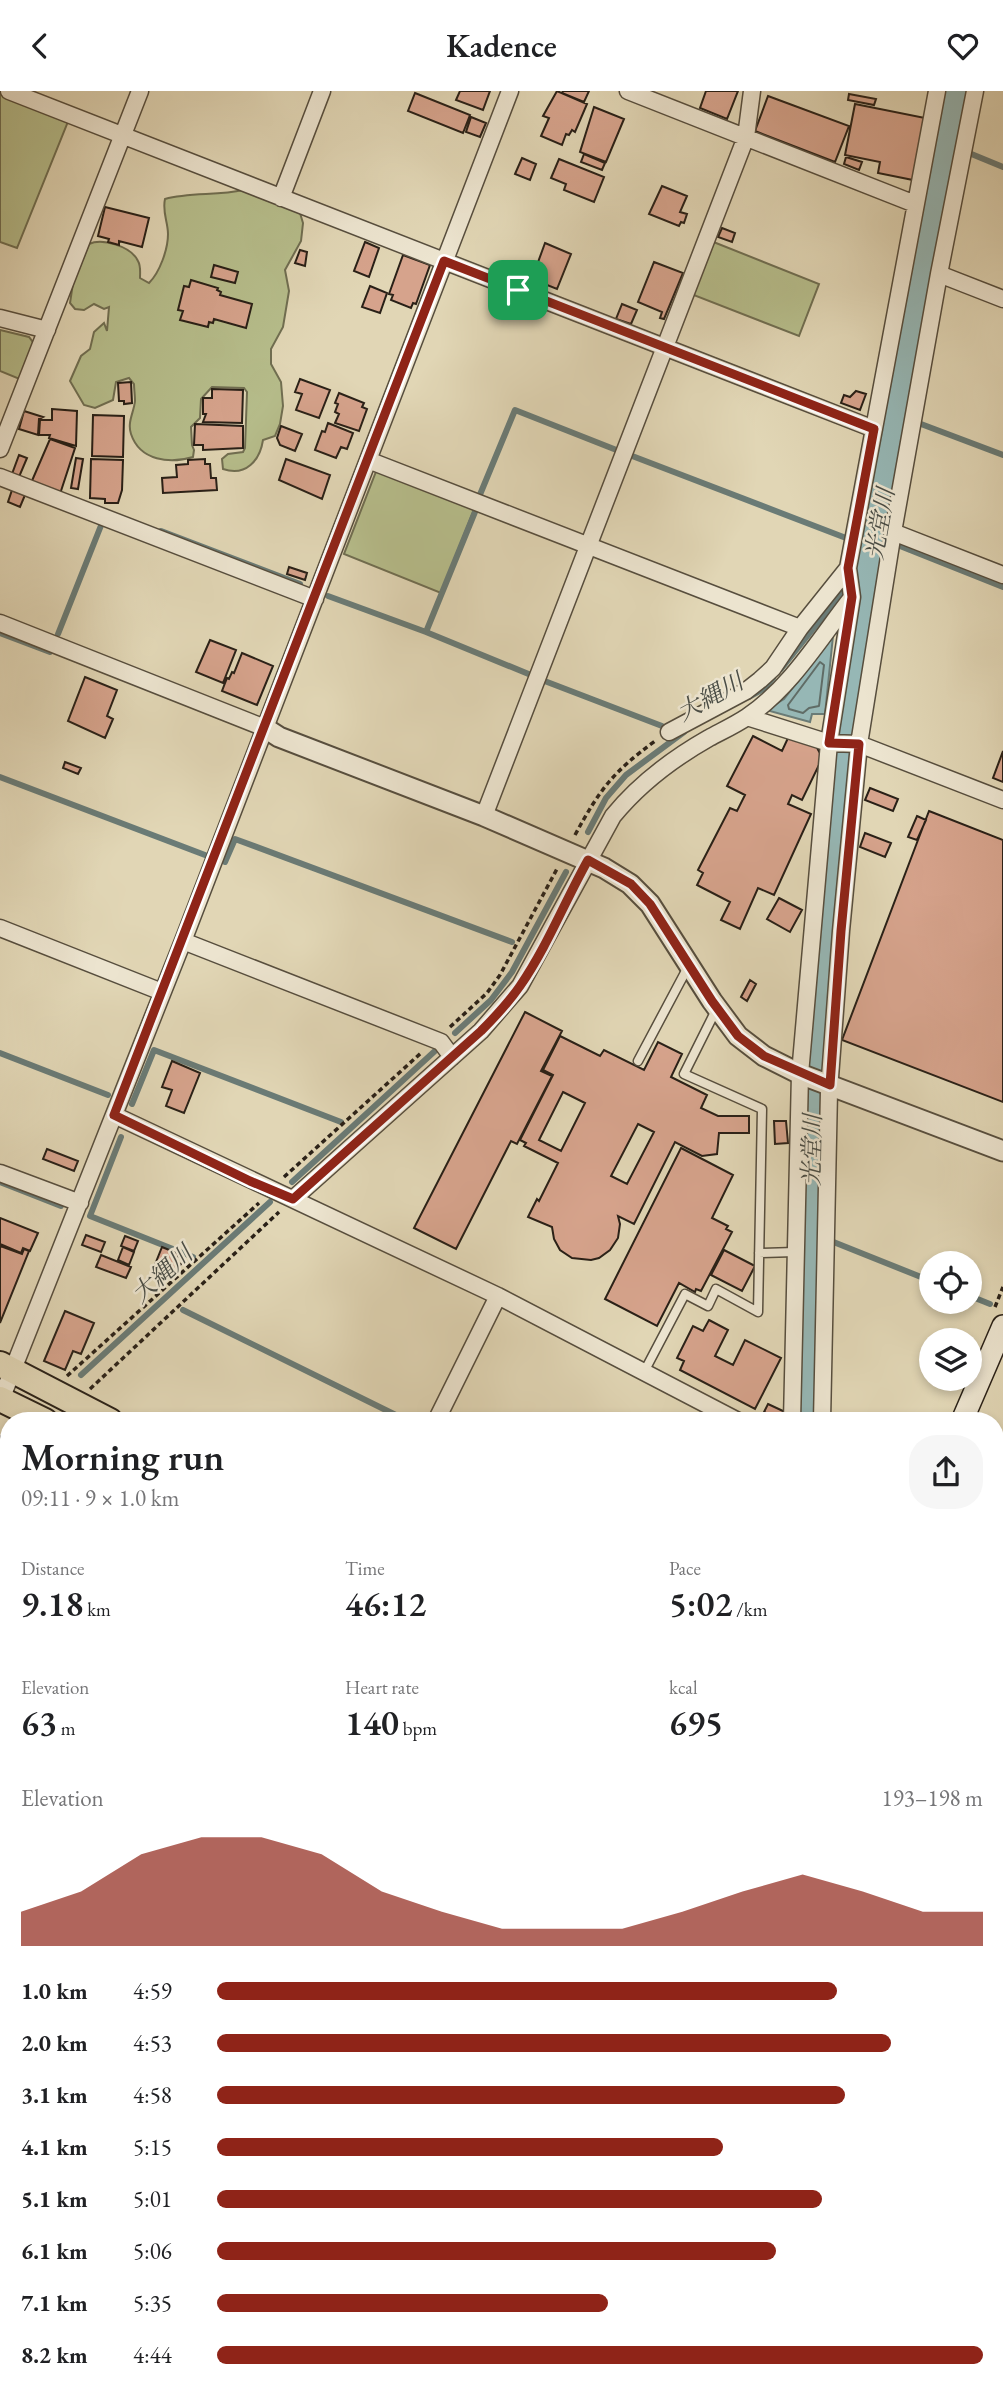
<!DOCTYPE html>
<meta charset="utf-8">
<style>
body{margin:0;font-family:"EB Garamond","Noto Serif JP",serif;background:#f6f6f6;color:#202124;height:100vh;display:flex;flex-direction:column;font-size:26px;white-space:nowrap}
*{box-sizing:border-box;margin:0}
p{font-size:23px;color:#757577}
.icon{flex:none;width:38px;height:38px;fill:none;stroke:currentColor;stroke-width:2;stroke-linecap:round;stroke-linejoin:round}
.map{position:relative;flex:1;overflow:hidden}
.sheet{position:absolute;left:0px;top:1321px;width:1004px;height:989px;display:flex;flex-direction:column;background:#fff;border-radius:28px 28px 0 0;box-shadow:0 4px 10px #0003}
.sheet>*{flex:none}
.controls{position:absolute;left:919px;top:1160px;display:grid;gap:14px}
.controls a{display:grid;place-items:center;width:63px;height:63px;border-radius:50%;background:#fff;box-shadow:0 4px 10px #0003;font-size:35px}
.pin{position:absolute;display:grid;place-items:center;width:60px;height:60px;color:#fff;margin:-30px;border-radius:14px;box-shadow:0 4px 10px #0006}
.round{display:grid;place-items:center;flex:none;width:74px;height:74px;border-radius:28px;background:#f6f6f6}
.summary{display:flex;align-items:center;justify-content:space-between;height:119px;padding:0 21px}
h1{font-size:38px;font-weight:600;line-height:52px}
.figures{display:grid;grid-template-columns:repeat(3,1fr);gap:10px;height:119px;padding:7px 21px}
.figures div{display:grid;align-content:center}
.figures b{font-size:35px;font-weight:600}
.figures small{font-size:19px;font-weight:400}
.figures p{font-size:19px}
.chart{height:196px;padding:14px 21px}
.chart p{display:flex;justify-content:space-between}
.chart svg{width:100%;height:126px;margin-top:7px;fill:#8f2418;opacity:.7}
ul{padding:0 21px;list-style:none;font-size:23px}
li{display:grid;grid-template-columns:112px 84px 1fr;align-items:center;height:52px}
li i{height:18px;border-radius:9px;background:#8f2418}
header{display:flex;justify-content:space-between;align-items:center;height:91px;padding:0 21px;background:#fff;font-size:32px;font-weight:600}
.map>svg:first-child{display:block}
.green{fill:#b6bd8b;stroke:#706e51;stroke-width:2}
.water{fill:#96b7b5;stroke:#6a7b76;stroke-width:2}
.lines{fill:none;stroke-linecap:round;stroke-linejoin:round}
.shore{stroke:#606c66;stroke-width:2}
.stream{stroke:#6a7b76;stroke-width:6}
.river{stroke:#96b7b5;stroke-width:37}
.building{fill:#d6a38c;stroke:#292017;stroke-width:2;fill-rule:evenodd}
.service-casing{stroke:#574e3e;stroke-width:11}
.minor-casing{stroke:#574e3e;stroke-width:19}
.tertiary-casing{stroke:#574e3e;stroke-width:23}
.secondary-casing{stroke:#292017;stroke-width:24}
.primary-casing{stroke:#292017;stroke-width:28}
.path{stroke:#292017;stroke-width:3.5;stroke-dasharray:5 3.5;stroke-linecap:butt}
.service{stroke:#ece4cf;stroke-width:8}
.minor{stroke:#ece4cf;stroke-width:16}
.tertiary{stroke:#ece4cf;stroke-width:19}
.secondary{stroke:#ece4cf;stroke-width:21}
.primary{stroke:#e1d6b5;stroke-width:24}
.route-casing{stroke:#fff;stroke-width:14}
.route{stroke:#8f2418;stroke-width:9}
.labels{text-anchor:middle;stroke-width:5;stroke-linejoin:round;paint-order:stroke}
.water-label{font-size:24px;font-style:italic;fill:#4a4d46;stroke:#ece4cf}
</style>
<header><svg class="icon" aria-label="back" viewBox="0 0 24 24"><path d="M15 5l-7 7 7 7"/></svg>Kadence<svg class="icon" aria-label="heart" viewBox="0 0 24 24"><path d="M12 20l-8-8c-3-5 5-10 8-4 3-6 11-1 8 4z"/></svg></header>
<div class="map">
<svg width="1003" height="2309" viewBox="0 0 1003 2309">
<rect width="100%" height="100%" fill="#e1d6b5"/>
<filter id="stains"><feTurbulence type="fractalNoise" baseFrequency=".00286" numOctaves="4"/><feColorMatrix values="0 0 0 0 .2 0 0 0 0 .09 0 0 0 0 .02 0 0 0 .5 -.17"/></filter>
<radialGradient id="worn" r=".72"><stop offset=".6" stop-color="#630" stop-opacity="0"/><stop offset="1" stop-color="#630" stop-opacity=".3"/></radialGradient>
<path class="green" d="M0 1 69 28 17 157 0 151Z
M243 99 300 122 303 132 301 150 285 179 289 200 283 236 271 258V273L281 291 283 315 280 333 275 345 263 349C260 369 246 386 223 378L222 368 228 363 243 361 245 357 247 301 244 297 212 296 201 308 200 327 191 336 192 354 194 359 193 366C170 373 140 370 131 343 127 331 134 321 135 310 135 304 134 298 134 293L129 287 116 291 113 309 95 317 84 314 70 290 81 265 90 258 94 241 104 232 107 240 109 216 104 218 94 213 84 219 75 218 70 212 73 192 89 153C102 147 131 155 138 170 141 175 140 181 140 187L149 192C160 181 168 158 168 143 168 131 162 121 165 108 190 101 218 105 243 99Z
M711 150 819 193 799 245 691 203Z
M0 239 29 246 35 254 22 289 0 280Z
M377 378 475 416 441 502 344 463Z"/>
<path class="water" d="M833 545 825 623H812L810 631 766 619 784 608Z"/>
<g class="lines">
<path class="shore" d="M820 571 824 574 819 615 809 617 803 622 789 618 788 614Z"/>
<path class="stream" d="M943 57 969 62 1003 76
M921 333 1003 364
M627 363 846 447
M479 406 515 319 619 360
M161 440 300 493
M900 455 1003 496
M328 505 426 541 531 584
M426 541 477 416
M0 542 50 561
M58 543 102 432
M781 578 872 464
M542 589 662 635
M749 606 763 598 773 587
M0 686 205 764
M588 741 606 707 626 684 684 641
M225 771 235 748 512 851
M455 942 491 909 512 881 566 781
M0 962 108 1004
M132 1013 154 959 341 1031
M121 1046 90 1125 193 1166
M0 1091 61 1115
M292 1091 436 959
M831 1150 931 1190
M970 1205 990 1213
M183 1219 408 1330
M81 1284 270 1111
M0 1490 9 1493
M0 1654 9 1657
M0 1955 9 1958
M471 2309 474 2301"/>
<path class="river" d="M808 1330 810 1090 813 1013 841 663 887 371 953 0
M996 1706 1003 1710"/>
</g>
<path class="building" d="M460 0H490L483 19 456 9Z
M557 0 587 13 575 41 572 39 569 44 566 43 562 54 541 45 549 27 543 25Z
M563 0H589L584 11 562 2Z
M706 0H738L727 28 700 17Z
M415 2 470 24 463 42 408 20Z
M849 3 876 8 874 14 848 9Z
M768 5 849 35 835 71 755 40Z
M855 13 925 27 913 89 878 82 880 71 845 64Z
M594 16 624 28 606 71 580 61Z
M471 26 486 32 480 46 466 41Z
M584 63 605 72 602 79 581 71Z
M846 66 862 71 859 79 844 73Z
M522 67 536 73 530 89 515 83Z
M559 68 604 86 594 111 564 99 566 93 551 87Z
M662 95 687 105 680 121 687 123 684 132 681 131 679 135 649 123Z
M105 116 149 127 142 156 119 150V154L108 151 109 148 98 145Z
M722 137 735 142 732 151 718 146Z
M365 151 379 157 369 186 354 180Z
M545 152 571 163 557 198 537 190 543 176 537 174Z
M300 159 307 161 305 175 295 172Z
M403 164 430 174 416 213 413 212 411 217 391 209 393 204 389 203Z
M654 171 683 182 664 228 660 227 662 221 638 211Z
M214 174 238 181 235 192 211 186Z
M524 174 539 180 533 193 519 188Z
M191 189 218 197 217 199 221 201 220 204 252 213 246 237 214 228 213 232 209 231 208 236 180 229 183 220 178 219 184 195 189 196Z
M370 195 387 202 380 222 362 216Z
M622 213 637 219 631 233 616 228Z
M300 288 330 299 319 327 296 319 302 303 295 301Z
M131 291 132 312 124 313V310H119L118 292Z
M212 298 243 299 242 332 203 331 206 323H203V307H212Z
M856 300 866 303 860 319 841 312 844 304 850 306Z
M339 302 364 312 362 316 367 318 359 340 335 332 339 323 335 321 338 313 335 312Z
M52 318 77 320 76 355 49 347 50 344H39L40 329H52Z
M24 320 43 326 39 328 38 344 19 338Z
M93 324 124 325 123 366 92 365Z
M328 332 353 342 347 358 341 356 336 367 315 359 322 340 325 341Z
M195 333 243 335V357L203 359V354H194Z
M281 335 302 343 295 360 280 354 277 347Z
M50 348 75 357 60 403 31 392Z
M19 364 27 367 19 386 12 383Z
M76 367 83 368 78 398 71 397Z
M91 368 123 369 122 399 118 412H105V408L90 407Z
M205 368V373H210L211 387H216L217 399 163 402 162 387 177 386 176 374 188 373V369Z
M286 368 330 384 322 408 279 389Z
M12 399 25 404 20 416 8 411Z
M289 476 307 482 305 489 287 483Z
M210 549 236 559 223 592 196 581Z
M242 562 273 575 257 614 222 600 227 587 229 588 232 581 234 582Z
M85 586 117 599 107 625 113 628 105 647 68 630Z
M753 645 782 660 788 647 816 655 821 664 819 674 802 709 792 704 788 713 811 723 774 804 758 797 740 838 721 829 730 811 697 794 703 782 698 779 730 717 737 720 745 704 727 695Z
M1003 660V691L993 687Z
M65 671 81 677 78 683 63 677Z
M870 697 898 708 893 720 865 709Z
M929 720 1003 749V1011L842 949Z
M917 725 926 729 917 749 908 746Z
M865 742 891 752 885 766 860 756Z
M779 807 802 819 790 841 767 828Z
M750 889 756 893 747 910 741 906Z
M525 921 562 940 541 980 552 985 517 1053 511 1050 456 1158 414 1137Z
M560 945 600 965 604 959 644 979 658 951 682 963 671 986 707 1004 701 1017 718 1025H749V1042H719L717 1063 702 1065 675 1051 634 1133 618 1125 620 1133 618 1147 610 1159 599 1167 591 1169 572 1167 560 1159 554 1148 552 1136 528 1126 537 1108 539 1110 558 1072 524 1055 526 1052 520 1049 553 984 543 979ZM563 1001 585 1012 561 1060 539 1049ZM638 1033 654 1041 627 1093 611 1085Z
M172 970 200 982 184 1022 166 1015 172 999 162 996Z
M774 1030H786L788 1052 775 1053Z
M681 1057 733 1084 712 1127 728 1135 726 1138 732 1141 701 1200 696 1198 695 1201 679 1192 657 1235 605 1208Z
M47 1058 78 1070 74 1080 43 1068Z
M0 1127 38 1142 30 1160 23 1157 21 1162 0 1153Z
M86 1144 105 1151 101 1161 82 1154Z
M125 1145 138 1150 134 1160 121 1155Z
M0 1155 22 1163 24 1158 29 1160 0 1232Z
M123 1156 134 1161 129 1174 118 1169Z
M162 1156 179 1163 175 1171 181 1173 169 1188 152 1181Z
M724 1159 755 1175 742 1200 711 1184Z
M101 1164 131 1176 126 1187 96 1176Z
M65 1220 94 1232 81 1263 73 1260 65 1279 44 1270Z
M709 1229 728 1239 715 1265 733 1274 745 1249 781 1267 755 1318 680 1279 684 1270 677 1267 693 1235 703 1240Z
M768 1313 783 1320 778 1328 764 1321Z
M1003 1560V1602L996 1599V1577Z
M996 1610 1003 1613V1657L1000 1665 996 1663Z
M996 2004 1003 2006V2030L996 2050Z
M996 2076 1003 2078V2309H669L672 2301H996Z
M354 2301H390L387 2309H351Z"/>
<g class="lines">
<defs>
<path id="service" d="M638 970 688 876
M759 1162 795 1161
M644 1281 685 1203 708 1215 716 1198 758 1221 762 1018 684 983 716 919"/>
<path id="minor" d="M9 0 874 338
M628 0 915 113
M281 107 322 0
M939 183 1003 208
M0 227 47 239
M0 358 140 0
M368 369 800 537
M0 386 315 508
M893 441 939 183 975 0
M0 532 265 637
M747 626 829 652 859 653 1003 709
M669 641 746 600 760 589 773 577 800 537 848 477 937 0
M484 725 746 46 752 0
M0 837 162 901
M183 850 441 951 452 966
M114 1024 498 1205 738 1330
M0 1082 80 1112
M293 1108 481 940 520 895 613 725C640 692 672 668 709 647 722 640 735 634 747 626 790 597 819 549 850 509
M0 1311 183 850 510 0
M436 1330 498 1205
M792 1330 800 983 829 652 852 506 848 477
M822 1330 829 1000 841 840 859 653 893 441 1003 484
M996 1379 1003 1380
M0 1385 9 1377
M0 1499 9 1502
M996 1519 1003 1522
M996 1693 1003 1696
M0 1836 9 1840
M0 2077 9 2081
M0 2208 9 2186"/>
<path id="tertiary" d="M265 637 279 646 484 725 604 777 630 793 650 813 712 910 738 945 764 965 800 983 1003 1060"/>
<path id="secondary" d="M962 1330 1003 1235
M564 2309 568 2301"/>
<path id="primary" d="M0 1273 110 1330
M0 1308 45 1330
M996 1767 1003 1771
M996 1803 1003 1807"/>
</defs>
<use href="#service" class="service-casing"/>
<use href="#minor" class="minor-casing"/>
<use href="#tertiary" class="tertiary-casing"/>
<use href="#secondary" class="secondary-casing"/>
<use href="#primary" class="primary-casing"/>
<path class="path" d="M575 744C600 698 613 681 655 650
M450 936 487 902 500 884 558 776
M284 1086 421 962
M995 1216 1003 1196
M67 1285 259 1112
M90 1298 279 1121
M0 1347 9 1339"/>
<use href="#service" class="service"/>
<use href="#minor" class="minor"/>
<use href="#tertiary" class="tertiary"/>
<use href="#secondary" class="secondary"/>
<use href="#primary" class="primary"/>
</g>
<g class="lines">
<defs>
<path id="route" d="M444 170 874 338 848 477 852 506 829 652 859 653 841 840 830 994 764 965 738 945 712 910 650 813 631 793 588 769C565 810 547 856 520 895 509 911 495 926 481 940L293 1108 250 1090 114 1024Z"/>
</defs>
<use href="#route" class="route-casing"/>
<use href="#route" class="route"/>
</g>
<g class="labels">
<g class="water-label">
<text transform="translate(880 433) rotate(-80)" y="8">光堂川</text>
<text transform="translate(710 606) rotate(-29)" y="8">大縄川</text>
<text transform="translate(812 1059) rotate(-89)" y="8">光堂川</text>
<text transform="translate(162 1183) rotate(-42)" y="8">大縄川</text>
</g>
</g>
<rect width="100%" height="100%" filter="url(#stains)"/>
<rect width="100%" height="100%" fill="url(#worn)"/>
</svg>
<div class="controls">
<a><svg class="icon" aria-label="locate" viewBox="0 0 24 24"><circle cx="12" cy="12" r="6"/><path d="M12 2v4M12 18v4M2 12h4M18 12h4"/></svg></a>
<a><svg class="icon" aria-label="layers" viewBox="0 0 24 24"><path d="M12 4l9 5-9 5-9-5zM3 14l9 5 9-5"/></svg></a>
</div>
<div class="pin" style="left:518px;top:199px;background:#1e9e55"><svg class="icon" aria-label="arrive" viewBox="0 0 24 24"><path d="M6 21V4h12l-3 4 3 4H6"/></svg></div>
<section class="sheet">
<div class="summary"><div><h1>Morning run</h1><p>09:11 · 9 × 1.0 km</p></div><a class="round"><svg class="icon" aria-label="share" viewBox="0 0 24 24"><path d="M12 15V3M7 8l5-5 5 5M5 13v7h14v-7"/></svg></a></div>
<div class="figures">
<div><p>Distance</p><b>9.18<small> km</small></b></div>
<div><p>Time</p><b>46:12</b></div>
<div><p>Pace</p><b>5:02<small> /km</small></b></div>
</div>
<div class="figures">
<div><p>Elevation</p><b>63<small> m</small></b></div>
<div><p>Heart rate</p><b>140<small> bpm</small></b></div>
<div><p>kcal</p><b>695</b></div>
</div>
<div class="chart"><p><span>Elevation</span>193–198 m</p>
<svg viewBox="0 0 160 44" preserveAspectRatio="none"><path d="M0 44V32L10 25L20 12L30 6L40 6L50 12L60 25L70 32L80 38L90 38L100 38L110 32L120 25L130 19L140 25L150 32L160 32V44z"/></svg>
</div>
<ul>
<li><b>1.0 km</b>4:59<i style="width:81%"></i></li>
<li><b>2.0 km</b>4:53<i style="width:88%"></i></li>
<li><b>3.1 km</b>4:58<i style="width:82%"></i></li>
<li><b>4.1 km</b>5:15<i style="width:66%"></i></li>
<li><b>5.1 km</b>5:01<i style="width:79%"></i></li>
<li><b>6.1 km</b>5:06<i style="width:73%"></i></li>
<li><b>7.1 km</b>5:35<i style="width:51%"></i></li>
<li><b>8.2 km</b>4:44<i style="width:100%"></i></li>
</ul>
</section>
</div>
